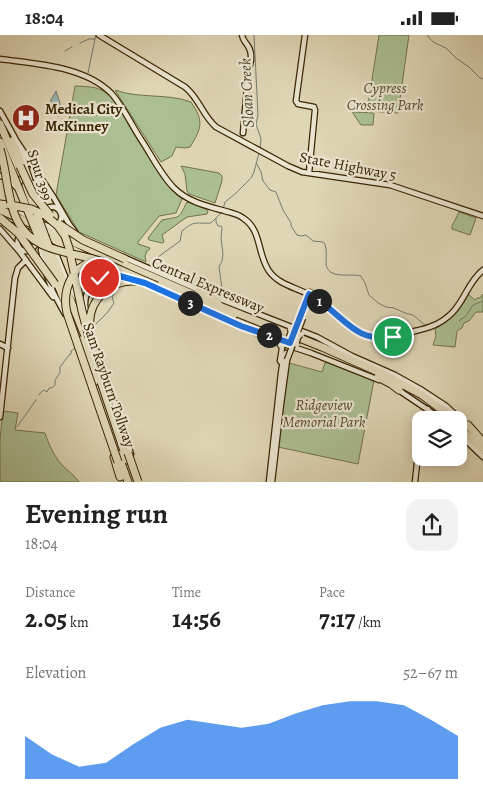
<!DOCTYPE html>
<meta charset="utf-8">
<style>
body{margin:0;font-family:Alegreya,serif;background:#f2f2f2;color:#222;height:100vh;display:flex;flex-direction:column;font-size:19px;white-space:nowrap}
*{box-sizing:border-box;margin:0}
p{font-size:16px;color:#767676}
.icon{flex:none;width:28px;height:28px;fill:none;stroke:currentColor;stroke-width:2;stroke-linecap:round;stroke-linejoin:round}
.map{position:relative;height:447px;overflow:hidden}
.drawer{display:flex;flex-direction:column;background:#fff;flex:1}
.drawer>*{flex:none}
.controls{position:absolute;left:412px;top:376px;display:grid;gap:10px}
.controls a{display:grid;place-items:center;width:55px;height:55px;border-radius:10px;background:#fff;box-shadow:0 2px 12px #0003;font-size:25px}
.pin{position:absolute;display:grid;place-items:center;width:42px;height:42px;color:#fff;margin:-21px;border:2px solid #fff;border-radius:50%;box-shadow:0 1px 5px #0007}
.km{position:absolute;width:25px;height:25px;margin:-12px;border-radius:50%;background:#222;color:#fff;font-size:14px;line-height:25px;text-align:center}
.round{display:grid;place-items:center;flex:none;width:52px;height:52px;border-radius:15px;background:#f2f2f2}
.summary{display:flex;align-items:center;justify-content:space-between;height:85px;padding:0 25px}
h1{font-size:28px;font-weight:700;line-height:38px}
.metrics{display:grid;grid-template-columns:repeat(3,1fr);gap:8px;height:85px;padding:5px 25px}
.metrics div{display:grid;align-content:center}
.metrics b{font-size:25px;font-weight:700}
.metrics small{font-size:14px;font-weight:400}
.metrics p{font-size:14px}
.chart{height:140px;padding:10px 25px}
.chart p{display:flex;justify-content:space-between}
.chart svg{width:100%;height:90px;margin-top:5px;fill:#1a73e8;opacity:.7}
.status{display:flex;justify-content:space-between;align-items:center;height:35px;padding:0 25px;background:#fff;direction:ltr}
.status svg{height:14px;fill:currentColor}
.map>svg:first-child{display:block}
.green{fill:#abbf93;stroke:#72724a}
.water{fill:#9ab6ba;stroke:#747c70}
.lines{fill:none;stroke-linecap:round;stroke-linejoin:round}
.stream{stroke:#747c70;stroke-width:1}
.secondary-casing{stroke:#3a2502;stroke-width:7}
.highway-casing{stroke:#3a2502;stroke-width:9}
.secondary{stroke:#eae4d0;stroke-width:4.5}
.highway{stroke:#dfd6b6;stroke-width:7}
.secondary-bridge-casing{stroke:#3a2502;stroke-width:7;stroke-linecap:butt}
.highway-bridge-casing{stroke:#3a2502;stroke-width:9;stroke-linecap:butt}
.secondary-bridge{stroke:#eae4d0;stroke-width:4.5}
.highway-bridge{stroke:#dfd6b6;stroke-width:7}
.route-casing{stroke:#fff;stroke-width:10}
.route{stroke:#1a73e8;stroke-width:6}
.labels{text-anchor:middle;stroke-width:4.5;stroke-linejoin:round;paint-order:stroke}
.park-label{font-size:15px;font-style:italic;fill:#564c26;stroke:#eae4d0}
.poi-label{font-size:15px;font-weight:bold;fill:#3a2502;stroke:#eae4d0;text-anchor:start}
.street-label{font-size:15px;fill:#3a2502;stroke:#eae4d0}
.water-label{font-size:16px;font-style:italic;fill:#524930;stroke:#eae4d0}
</style>
<div class="status"><b>18:04</b><svg viewBox="0 0 49 12"><path d="M0 12V9h3v3zM5 12V6h3v6zM10 12V3h3v9zM15 12V0h3v12zM26 1h20v11H26zM47 4h2v5h-2z"/></svg></div>
<div class="map">
<svg width="483" height="447" viewBox="0 0 483 447">
<rect width="100%" height="100%" fill="#dfd6b6"/>
<filter id="stains"><feTurbulence type="fractalNoise" baseFrequency=".004" numOctaves="4"/><feColorMatrix values="0 0 0 0 .2 0 0 0 0 .09 0 0 0 0 .02 0 0 0 .5 -.17"/></filter>
<radialGradient id="worn" r=".72"><stop offset=".6" stop-color="#630" stop-opacity="0"/><stop offset="1" stop-color="#630" stop-opacity=".3"/></radialGradient>
<path class="green" d="M379 0H409L398 78 367 76Z
M75 51C93 52 101 51 114 65L171 154 182 164 176 178 159 181 138 207V209L150 213 149 215 147 216 145 221 146 227 79 197 56 160Z
M115 55C140 64 167 58 191 67 204 86 202 93 190 112L185 113 176 112 172 121 161 127Z
M352 77 374 78 373 90H361Z
M181 131 219 138 222 141V146L215 168 189 159 187 156 185 139Z
M187 167 208 175 207 179 187 182 162 200 164 207 162 208 149 205 148 203 162 185C181 181 178 185 187 167Z
M459 177 476 183 470 200 452 194V191Z
M468 259 475 265 477 263H480L483 259V277H476L469 286 464 288 462 293 457 296 455 312 433 310 436 301 435 294C450 285 460 275 468 259Z
M326 325 374 345 358 429 278 412 289 328 322 337Z
M3 376 18 378 15 395 45 398C49 410 54 421 62 430 68 436 74 440 79 447H0V404Z"/>
<path class="water" d="M56 56 60 68V80L58 81 53 80 50 77 51 65Z"/>
<g class="lines">
<path class="stream" d="M254 0 258 80 256 89 261 104 260 114
M427 0 433 7 446 13 456 23 469 32 480 43 483 44
M80 8 89 4H95L96 0
M65 16 72 12
M88 38 95 4
M257 129 261 137 263 146 270 155 276 157 283 175 291 188V191L297 200 301 201 306 200 313 206 323 207 325 209C327 216 326 222 326 229 328 245 351 238 361 241L365 248 369 260 378 268 386 272 394 273 405 278 413 280 426 291
M251 143 254 137 259 118
M223 174 225 167 235 159 250 144
M216 184V187L218 191H221L222 192 221 203 223 219 222 226 219 232 223 260
M151 231 158 222 180 206 182 196C195 185 195 189 211 188L222 177
M459 286 466 281 473 270 483 266
M94 291 107 278 114 268 112 262 117 252
M39 360 42 356 44 355 47 357 49 353H52L55 350V345L60 338V332L69 320 71 319V316L75 313
M17 392 36 365"/>
<defs>
<path id="secondary" d="M99 0 185 52C199 63 203 81 216 92L288 131 302 137 390 150 483 181
M242 0C243 6 245 6 248 11 254 20 250 31 247 40
M305 0 296 66 298 69 314 72 315 75 309 138
M0 24C36 29 84 31 111 58 123 71 132 91 142 106 152 121 161 140 174 153 188 167 207 171 225 176 231 178 238 179 243 183 262 195 257 219 269 236 278 249 294 252 308 259 316 263 322 269 330 273
M0 76 15 103
M243 98 248 41 247 39
M14 102 54 163 69 189 75 197
M20 115 31 148
M0 141 8 143 16 152
M34 157V149L40 142
M12 172 31 183
M45 174C50 171 55 171 59 175 63 180 62 185 58 189
M40 188 61 196
M11 190 39 201
M0 194 19 216 53 262
M20 200C10 215 32 225 37 205
M54 214 67 246 78 266
M41 215 45 231
M123 222 201 256
M93 227 109 233
M47 241 53 257 65 279
M68 246C84 260 102 243 88 227
M215 262 317 302 352 321 395 340 420 354 446 371 469 392
M329 273C348 291 364 307 392 302 400 301 407 298 415 296 429 293 441 289 452 278 465 265 468 247 483 235
M210 276 269 304 311 318 379 345
M300 283 310 257
M88 285C87 280 85 274 85 269 85 253 98 240 114 240 121 240 127 243 134 245
M261 298 287 307
M279 308 282 313 280 326 282 328
M0 309 8 313
M98 317 118 379
M397 354 443 385
M0 382 15 243 18 233 26 225
M423 385 428 374
M121 389 131 419
M459 399 483 422
M269 447 281 338 283 325 286 318
M272 447 281 369 287 325
M415 447 421 392"/>
<path id="highway" d="M0 89 21 138
M12 106 24 135
M0 107 27 174
M26 150 37 180
M0 169 8 170
M0 175 222 272 322 312 385 340 422 360 455 385
M53 203 56 206 83 220
M41 208 65 267
M49 212 89 311 127 425
M157 251 201 270 233 281
M199 255 218 266
M91 301 96 321
M80 305 94 347
M378 342 391 349 399 355
M117 377 120 391
M468 390 483 407
M459 392 483 415
M118 419 128 447
M114 422 120 442"/>
</defs>
<use href="#secondary" class="secondary-casing"/>
<use href="#highway" class="highway-casing"/>
<use href="#secondary" class="secondary"/>
<use href="#highway" class="highway"/>
<defs>
<path id="secondary-bridge" d="M285 306 288 305 291 297 290 294
M297 310C296 307 298 300 302 299
M287 325 303 283"/>
<path id="highway-bridge" d="M0 114C7 136 7 165 17 185 33 218 71 216 100 226 119 234 138 243 157 251
M20 131 33 159 50 180
M10 170 31 174 45 180 58 191 65 201 69 213 82 276 89 302
M27 174 41 208
M37 180 49 212
M0 183 18 198 55 249
M59 189 83 205 125 224
M77 235 86 229 94 225
M72 242C65 254 64 265 67 278L118 427
M90 295C86 265 112 241 142 247
M128 418 138 447"/>
</defs>
<use href="#secondary-bridge" class="secondary-bridge-casing"/>
<use href="#highway-bridge" class="highway-bridge-casing"/>
<use href="#secondary-bridge" class="secondary-bridge"/>
<use href="#highway-bridge" class="highway-bridge"/>
</g>
<g class="lines">
<defs>
<path id="route" d="M100 243 106 241 116 240 145 248 241 291 290 308 309 259C316 264 325 269 331 275 352 293 362 306 393 302"/>
</defs>
<use href="#route" class="route-casing"/>
<use href="#route" class="route"/>
</g>
<defs>
<symbol id="hospital-disc" viewBox="-11 -11 22 22"><circle r="9.5" fill="#8f2418" stroke="#eae4d0"/><path d="M-5-5h3v3.5h4V-5h3V5h-3V1.5h-4V5h-3Z" fill="#fff"/></symbol>
</defs>
<g fill-rule="evenodd">
<use href="#hospital-disc" x="10" y="67" width="32" height="32"/>
</g>
<g class="labels">
<g class="park-label">
<text x="385" y="58">Cypress<tspan x="385" dy="17">Crossing Park</tspan></text>
<text x="324" y="375">Ridgeview<tspan x="324" dy="17">Memorial Park</tspan></text>
</g>
<g class="poi-label">
<text x="45" y="79">Medical City<tspan x="45" dy="17">McKinney</tspan></text>
</g>
<g class="street-label">
<text transform="translate(348 131) rotate(11)" y="5">State Highway 5</text>
<text transform="translate(40 140) rotate(73)" y="5">Spur 399</text>
<text transform="translate(208 250) rotate(23)" y="5">Central Expressway</text>
<text transform="translate(109 350) rotate(71)" y="5">Sam Rayburn Tollway</text>
</g>
<g class="water-label">
<text transform="translate(246 58) rotate(-93)" y="6">Sloan Creek</text>
</g>
</g>
<rect width="100%" height="100%" filter="url(#stains)"/>
<rect width="100%" height="100%" fill="url(#worn)"/>
</svg>
<div class="controls">
<a><svg class="icon" aria-label="layers" viewBox="0 0 24 24"><path d="M12 4l9 5-9 5-9-5zM3 14l9 5 9-5"/></svg></a>
</div>
<div class="pin" style="left:393px;top:302px;background:#1e9e55"><svg class="icon" aria-label="arrive" viewBox="0 0 24 24"><path d="M6 21V4h12l-3 4 3 4H6"/></svg></div>
<div class="pin" style="left:100px;top:243px;background:#d93025"><svg class="icon" aria-label="check" viewBox="0 0 24 24"><path d="M5 12l5 5 9-10"/></svg></div>
<b class="km" style="left:319px;top:266px">1</b>
<b class="km" style="left:269px;top:300px">2</b>
<b class="km" style="left:190px;top:268px">3</b>
</div>
<section class="drawer">
<div class="summary"><div><h1>Evening run</h1><p>18:04</p></div><a class="round"><svg class="icon" aria-label="share" viewBox="0 0 24 24"><path d="M12 15V3M7 8l5-5 5 5M5 13v7h14v-7"/></svg></a></div>
<div class="metrics">
<div><p>Distance</p><b>2.05<small> km</small></b></div>
<div><p>Time</p><b>14:56</b></div>
<div><p>Pace</p><b>7:17<small> /km</small></b></div>
</div>
<div class="chart"><p><span>Elevation</span>52–67 m</p>
<svg viewBox="0 0 160 44" preserveAspectRatio="none"><path d="M0 44V23L10 32L20 38L30 36L40 27L50 19L60 15L70 17L80 19L90 17L100 12L110 8L120 6L130 6L140 8L150 15L160 23V44z"/></svg>
</div>
</section>
